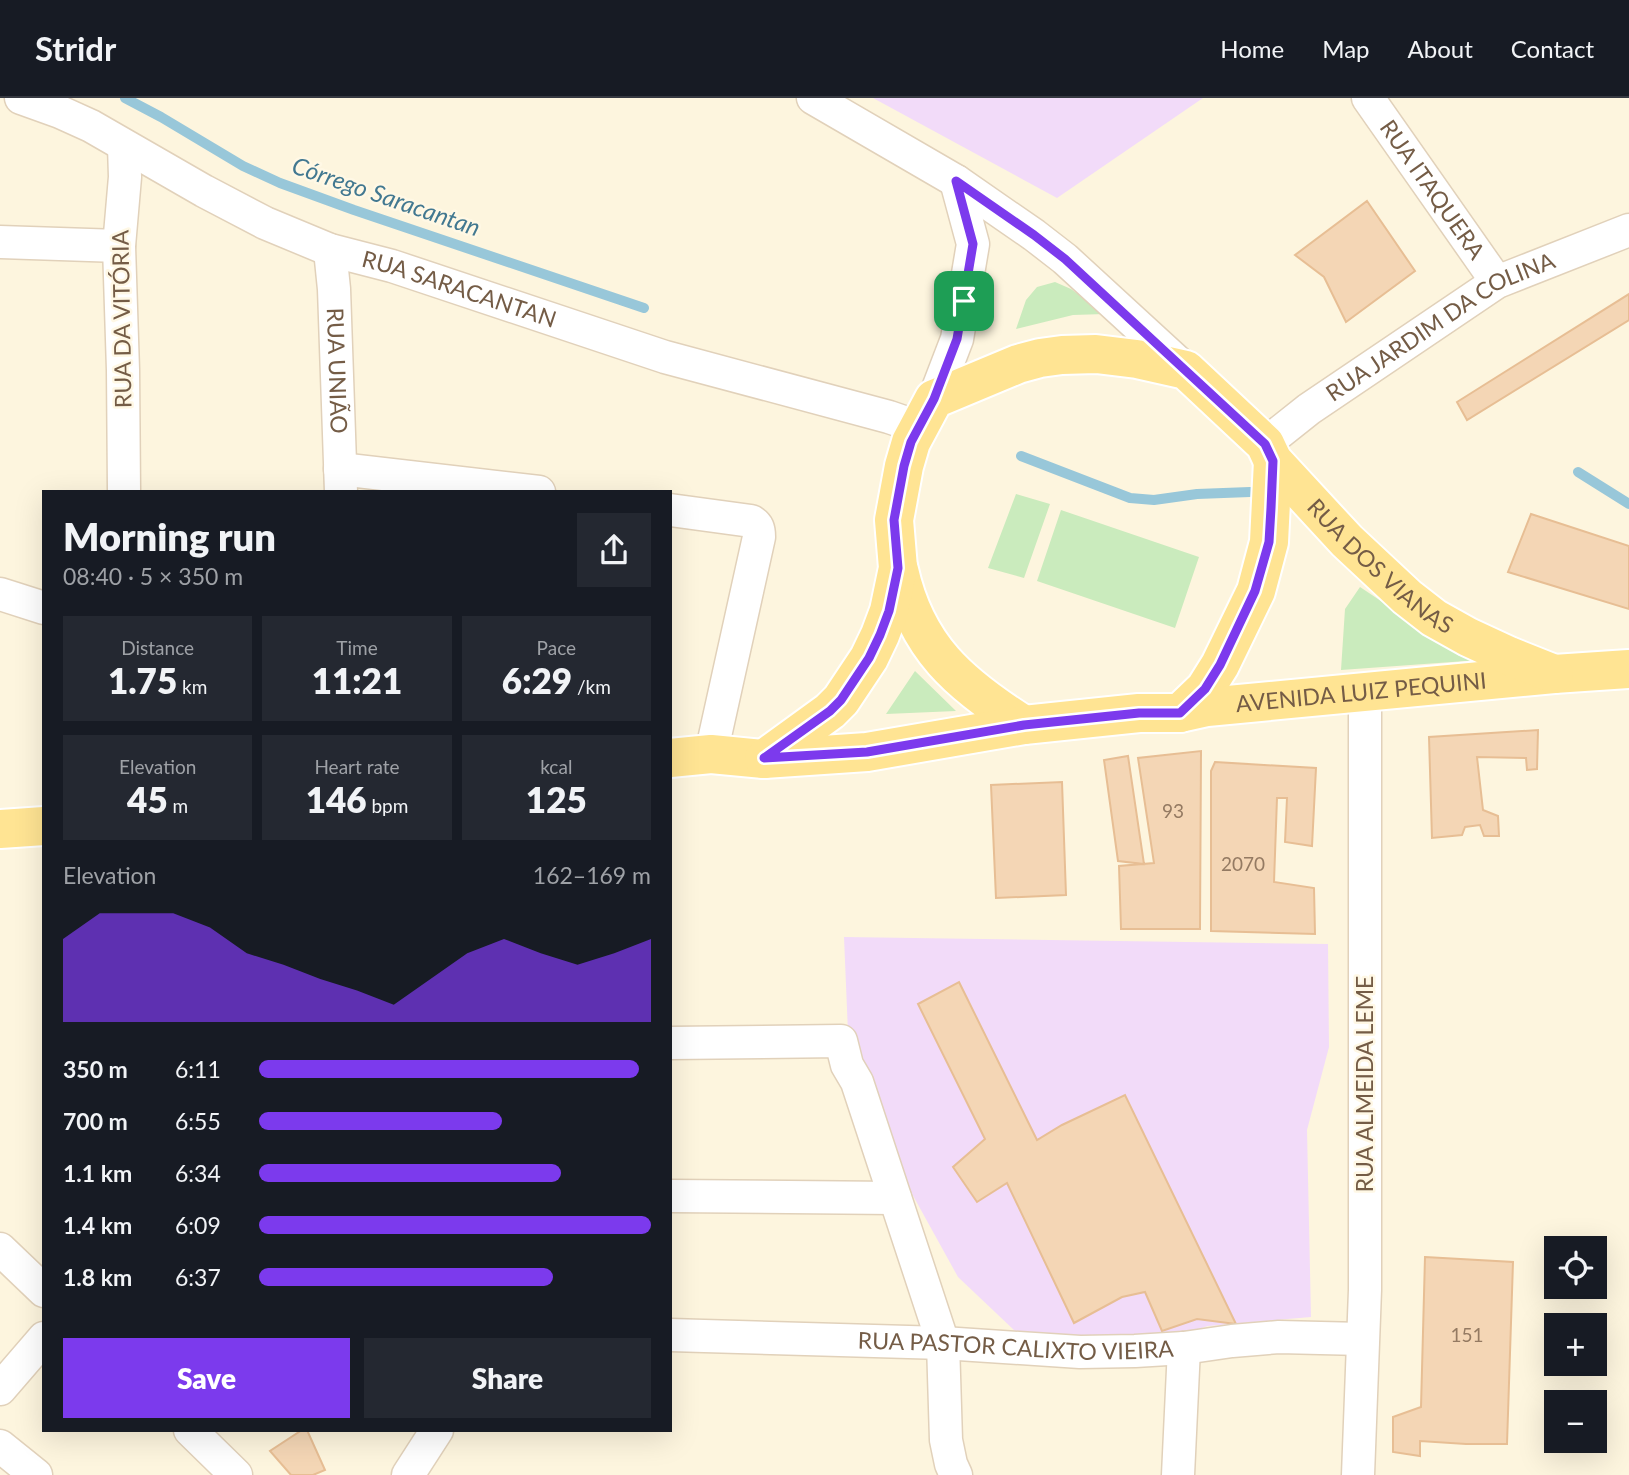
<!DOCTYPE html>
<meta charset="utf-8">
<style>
body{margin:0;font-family:Lato,sans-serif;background:#242831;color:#f1f3f6;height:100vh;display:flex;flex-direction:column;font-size:26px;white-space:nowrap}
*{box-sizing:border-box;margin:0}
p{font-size:23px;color:#9ea1a6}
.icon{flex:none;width:38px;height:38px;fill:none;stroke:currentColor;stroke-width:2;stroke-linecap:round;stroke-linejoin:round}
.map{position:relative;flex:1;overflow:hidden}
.sheet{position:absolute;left:42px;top:392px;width:630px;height:942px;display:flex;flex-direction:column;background:#171b24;border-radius:0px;box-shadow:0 7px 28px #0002}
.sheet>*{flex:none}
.controls{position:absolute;left:1544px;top:1138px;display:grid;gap:14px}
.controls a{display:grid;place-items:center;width:63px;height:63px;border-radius:0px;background:#171b24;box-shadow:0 7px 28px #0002;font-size:35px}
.pin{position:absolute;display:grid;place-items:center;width:60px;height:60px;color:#fff;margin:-30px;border-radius:14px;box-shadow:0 4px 10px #0006}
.round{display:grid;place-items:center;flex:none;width:74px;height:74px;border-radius:0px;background:#242831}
.head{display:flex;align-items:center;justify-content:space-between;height:119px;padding:0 21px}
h1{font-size:38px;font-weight:800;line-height:52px}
.metrics{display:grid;grid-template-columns:repeat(3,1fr);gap:10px;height:119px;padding:7px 21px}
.metrics div{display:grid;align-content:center;border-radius:0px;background:#242831;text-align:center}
.metrics b{font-size:35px;font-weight:800}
.metrics small{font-size:19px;font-weight:400}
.metrics p{font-size:19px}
.chart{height:196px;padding:14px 21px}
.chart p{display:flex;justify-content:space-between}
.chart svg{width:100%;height:126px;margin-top:7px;fill:#7c3aed;opacity:.7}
.button{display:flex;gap:14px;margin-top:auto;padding:14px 21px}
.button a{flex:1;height:80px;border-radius:0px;background:#7c3aed;color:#fff;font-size:28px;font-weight:800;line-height:80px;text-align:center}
.button a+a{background:#242831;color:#f1f3f6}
ul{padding:0 21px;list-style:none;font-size:23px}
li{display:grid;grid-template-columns:112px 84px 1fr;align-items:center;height:52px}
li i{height:18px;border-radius:9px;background:#7c3aed}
header{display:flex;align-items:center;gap:42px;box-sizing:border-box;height:98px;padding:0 35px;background:#171b24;border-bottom:2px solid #363941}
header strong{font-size:33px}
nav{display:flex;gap:38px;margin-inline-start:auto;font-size:24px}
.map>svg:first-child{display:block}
.education{fill:#f2dbf9}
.green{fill:#caebbd}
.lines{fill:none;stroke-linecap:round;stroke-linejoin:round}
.stream{stroke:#98c7d9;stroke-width:10}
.building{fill:#f4d6b5;stroke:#e7be94;stroke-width:2}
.minor-casing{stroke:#e1d1ba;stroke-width:35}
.major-casing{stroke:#fff;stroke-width:42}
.minor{stroke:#fff;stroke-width:32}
.major{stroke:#ffe493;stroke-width:38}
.route-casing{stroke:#fff;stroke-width:14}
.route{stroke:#7c3aed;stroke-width:9}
.labels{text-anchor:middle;stroke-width:5;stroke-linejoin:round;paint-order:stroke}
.number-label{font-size:19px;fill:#947a62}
.street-label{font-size:23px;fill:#745c46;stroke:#fff8e5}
.water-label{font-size:24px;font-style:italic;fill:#427890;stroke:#fff8e5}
</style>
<header>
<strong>Stridr</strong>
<nav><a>Home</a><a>Map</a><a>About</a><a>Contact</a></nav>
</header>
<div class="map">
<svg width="1629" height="1377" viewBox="0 0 1629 1377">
<rect width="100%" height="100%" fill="#fdf5de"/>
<path class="education" d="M873 0H1203L1057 100Z
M844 839 1328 846 1329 949 1307 1032 1311 1219 1208 1228 1155 1244 1047 1245 1015 1233 958 1179 911 1094 865 968 848 935Z"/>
<path class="green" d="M1055 184 1071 191 1105 216 1073 217 1016 231 1026 202 1037 189Z
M1016 396 1050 406 1024 480 988 470Z
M1061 412 1199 459 1175 530 1037 483Z
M1360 489 1420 529 1480 562 1341 572 1345 511Z
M915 573 956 613 886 616Z"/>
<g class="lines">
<path class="stream" d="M125 0 161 19 243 68 280 85 354 112 644 210
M1021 358 1130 400 1154 402 1197 396 1250 394
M1578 374 1629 406"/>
</g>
<path class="building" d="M1367 103 1415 173 1346 224 1324 179 1295 157Z
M1629 196V222L1467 322 1457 304Z
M1531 416 1629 448V511L1508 474Z
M1538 632 1537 671 1527 672 1526 660 1477 659 1483 712 1498 718 1499 738H1484L1480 727 1465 729 1462 737 1432 740 1429 639Z
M1201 653 1200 831H1121L1119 768 1154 765 1138 660Z
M1128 658 1144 766 1118 763 1104 662Z
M1215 664 1316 670 1312 748 1285 744 1287 700H1277L1274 784 1314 790 1315 836 1211 833V673Z
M1062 684 1066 797 996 800 991 687Z
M959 884 1037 1042 1062 1027 1125 997 1236 1226 1197 1221 1162 1233 1145 1194 1122 1199 1074 1225 1007 1085 977 1104 953 1069 985 1041 918 906Z
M1425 1159 1513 1164 1507 1346H1466L1420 1343V1358L1393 1354V1319L1421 1309Z
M302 1332H307L325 1372 313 1377H291L270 1353Z"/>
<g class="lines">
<defs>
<g id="minor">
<path id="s1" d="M21 0 60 14 91 28 204 93 265 125 330 152 392 168 665 259 889 319 918 329"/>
<path d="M813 0 956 83 1034 137 1065 161 1186 272"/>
<path id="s2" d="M1368 0 1497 184"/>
<path d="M0 144 119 148"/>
<path id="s3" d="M330 152 334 191 341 394"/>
<path d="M934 301 957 241 973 146 956 83"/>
<path id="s4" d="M1265 346 1309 311 1497 184 1629 132"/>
<path d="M340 371 539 394"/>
<path d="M124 394 123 272 119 148 125 79 124 48"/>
<path d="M670 412 751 423C758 427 759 431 759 439L711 656"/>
<path d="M0 496 44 510"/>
<path d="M670 945 841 943 847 967 857 984 943 1245 946 1342 951 1366 956 1377"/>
<path d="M670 1098 895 1100"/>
<path d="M0 1151 44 1193"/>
<path id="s5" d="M670 1237 943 1245 1080 1254 1135 1253 1184 1250 1232 1243 1279 1239 1362 1241"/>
<path d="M0 1291 44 1240"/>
<path d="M190 1332 236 1377"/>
<path d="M0 1348 36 1377"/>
<path d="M408 1377 437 1332"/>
<path d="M1178 1377 1184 1250"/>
<path d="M1358 1377 1365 1192V594"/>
</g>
<g id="major">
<path d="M899 472C916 549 959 586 1024 627"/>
<path d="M1180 615 1205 591 1220 567 1256 493 1269 444 1273 363"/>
<path id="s6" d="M670 660 711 656 764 661 867 654 1024 627 1139 615H1180L1207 609 1554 576 1629 571"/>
<path id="s7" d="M764 661 830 613 841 602 869 560 880 537 889 513 898 470 894 422 904 368 911 344 934 301 1018 266 1040 260 1062 257 1096 256 1137 261 1186 272 1265 346 1273 363 1347 443 1407 499 1434 520 1468 539 1509 558 1554 576"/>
<path d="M0 731 44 728"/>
</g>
</defs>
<use href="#minor" class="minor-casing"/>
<use href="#major" class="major-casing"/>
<use href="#minor" class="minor"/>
<use href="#major" class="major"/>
</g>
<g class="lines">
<defs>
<path id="route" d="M956 83 1034 137 1065 161 1265 346 1273 363 1271 410 1269 444 1255 493 1220 567 1205 591 1180 615H1139L1024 627 867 654 764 660 830 613 841 602 869 560 880 537 889 513 898 470 894 422 904 368 911 344 934 301 957 241 973 146Z"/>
</defs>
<use href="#route" class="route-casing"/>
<use href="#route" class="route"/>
</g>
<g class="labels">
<g class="number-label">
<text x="1173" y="720">93</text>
<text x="1243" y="773">2070</text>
<text x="1467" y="1244">151</text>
</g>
<g class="street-label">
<text dy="8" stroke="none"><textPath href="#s2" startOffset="112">RUA ITAQUERA</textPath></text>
<text dy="8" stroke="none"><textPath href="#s1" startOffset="480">RUA SARACANTAN</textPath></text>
<text transform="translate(122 221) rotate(-91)" y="8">RUA DA VITÓRIA</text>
<text dy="8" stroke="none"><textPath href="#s4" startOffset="212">RUA JARDIM DA COLINA</textPath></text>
<text dy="8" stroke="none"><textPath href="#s3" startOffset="121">RUA UNIÃO</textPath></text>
<text dy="8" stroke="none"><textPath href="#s7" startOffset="959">RUA DOS VIANAS</textPath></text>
<text dy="8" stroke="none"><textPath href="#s6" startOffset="696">AVENIDA LUIZ PEQUINI</textPath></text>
<text transform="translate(1365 986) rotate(-90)" y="8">RUA ALMEIDA LEME</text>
<text dy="8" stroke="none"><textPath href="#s5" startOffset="346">RUA PASTOR CALIXTO VIEIRA</textPath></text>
</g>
<g class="water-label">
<text transform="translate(386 99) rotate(19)" y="8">Córrego Saracantan</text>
</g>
</g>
</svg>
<div class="controls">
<a><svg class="icon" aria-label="locate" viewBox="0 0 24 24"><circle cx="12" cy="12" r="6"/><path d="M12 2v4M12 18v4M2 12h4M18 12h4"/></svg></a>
<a>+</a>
<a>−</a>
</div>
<div class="pin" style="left:964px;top:203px;background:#1e9e55"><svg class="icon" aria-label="arrive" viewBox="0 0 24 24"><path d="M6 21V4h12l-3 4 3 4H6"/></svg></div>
<section class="sheet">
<div class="head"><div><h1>Morning run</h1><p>08:40 · 5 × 350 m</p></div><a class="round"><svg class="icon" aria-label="share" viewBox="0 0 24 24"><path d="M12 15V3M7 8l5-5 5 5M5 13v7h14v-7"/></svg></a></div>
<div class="metrics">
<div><p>Distance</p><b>1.75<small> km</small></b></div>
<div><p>Time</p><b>11:21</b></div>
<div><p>Pace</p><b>6:29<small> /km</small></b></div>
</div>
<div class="metrics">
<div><p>Elevation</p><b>45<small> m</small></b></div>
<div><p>Heart rate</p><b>146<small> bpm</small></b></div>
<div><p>kcal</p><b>125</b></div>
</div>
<div class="chart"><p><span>Elevation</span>162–169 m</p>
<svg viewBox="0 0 160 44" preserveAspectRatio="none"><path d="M0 44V15L10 6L20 6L30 6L40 11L50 20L60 24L70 29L80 33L90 38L100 29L110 20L120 15L130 20L140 24L150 20L160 15V44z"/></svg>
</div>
<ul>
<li><b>350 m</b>6:11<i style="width:97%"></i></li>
<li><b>700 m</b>6:55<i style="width:62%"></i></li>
<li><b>1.1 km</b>6:34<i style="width:77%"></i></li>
<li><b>1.4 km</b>6:09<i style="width:100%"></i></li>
<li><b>1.8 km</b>6:37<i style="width:75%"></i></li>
</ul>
<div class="button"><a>Save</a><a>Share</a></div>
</section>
</div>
